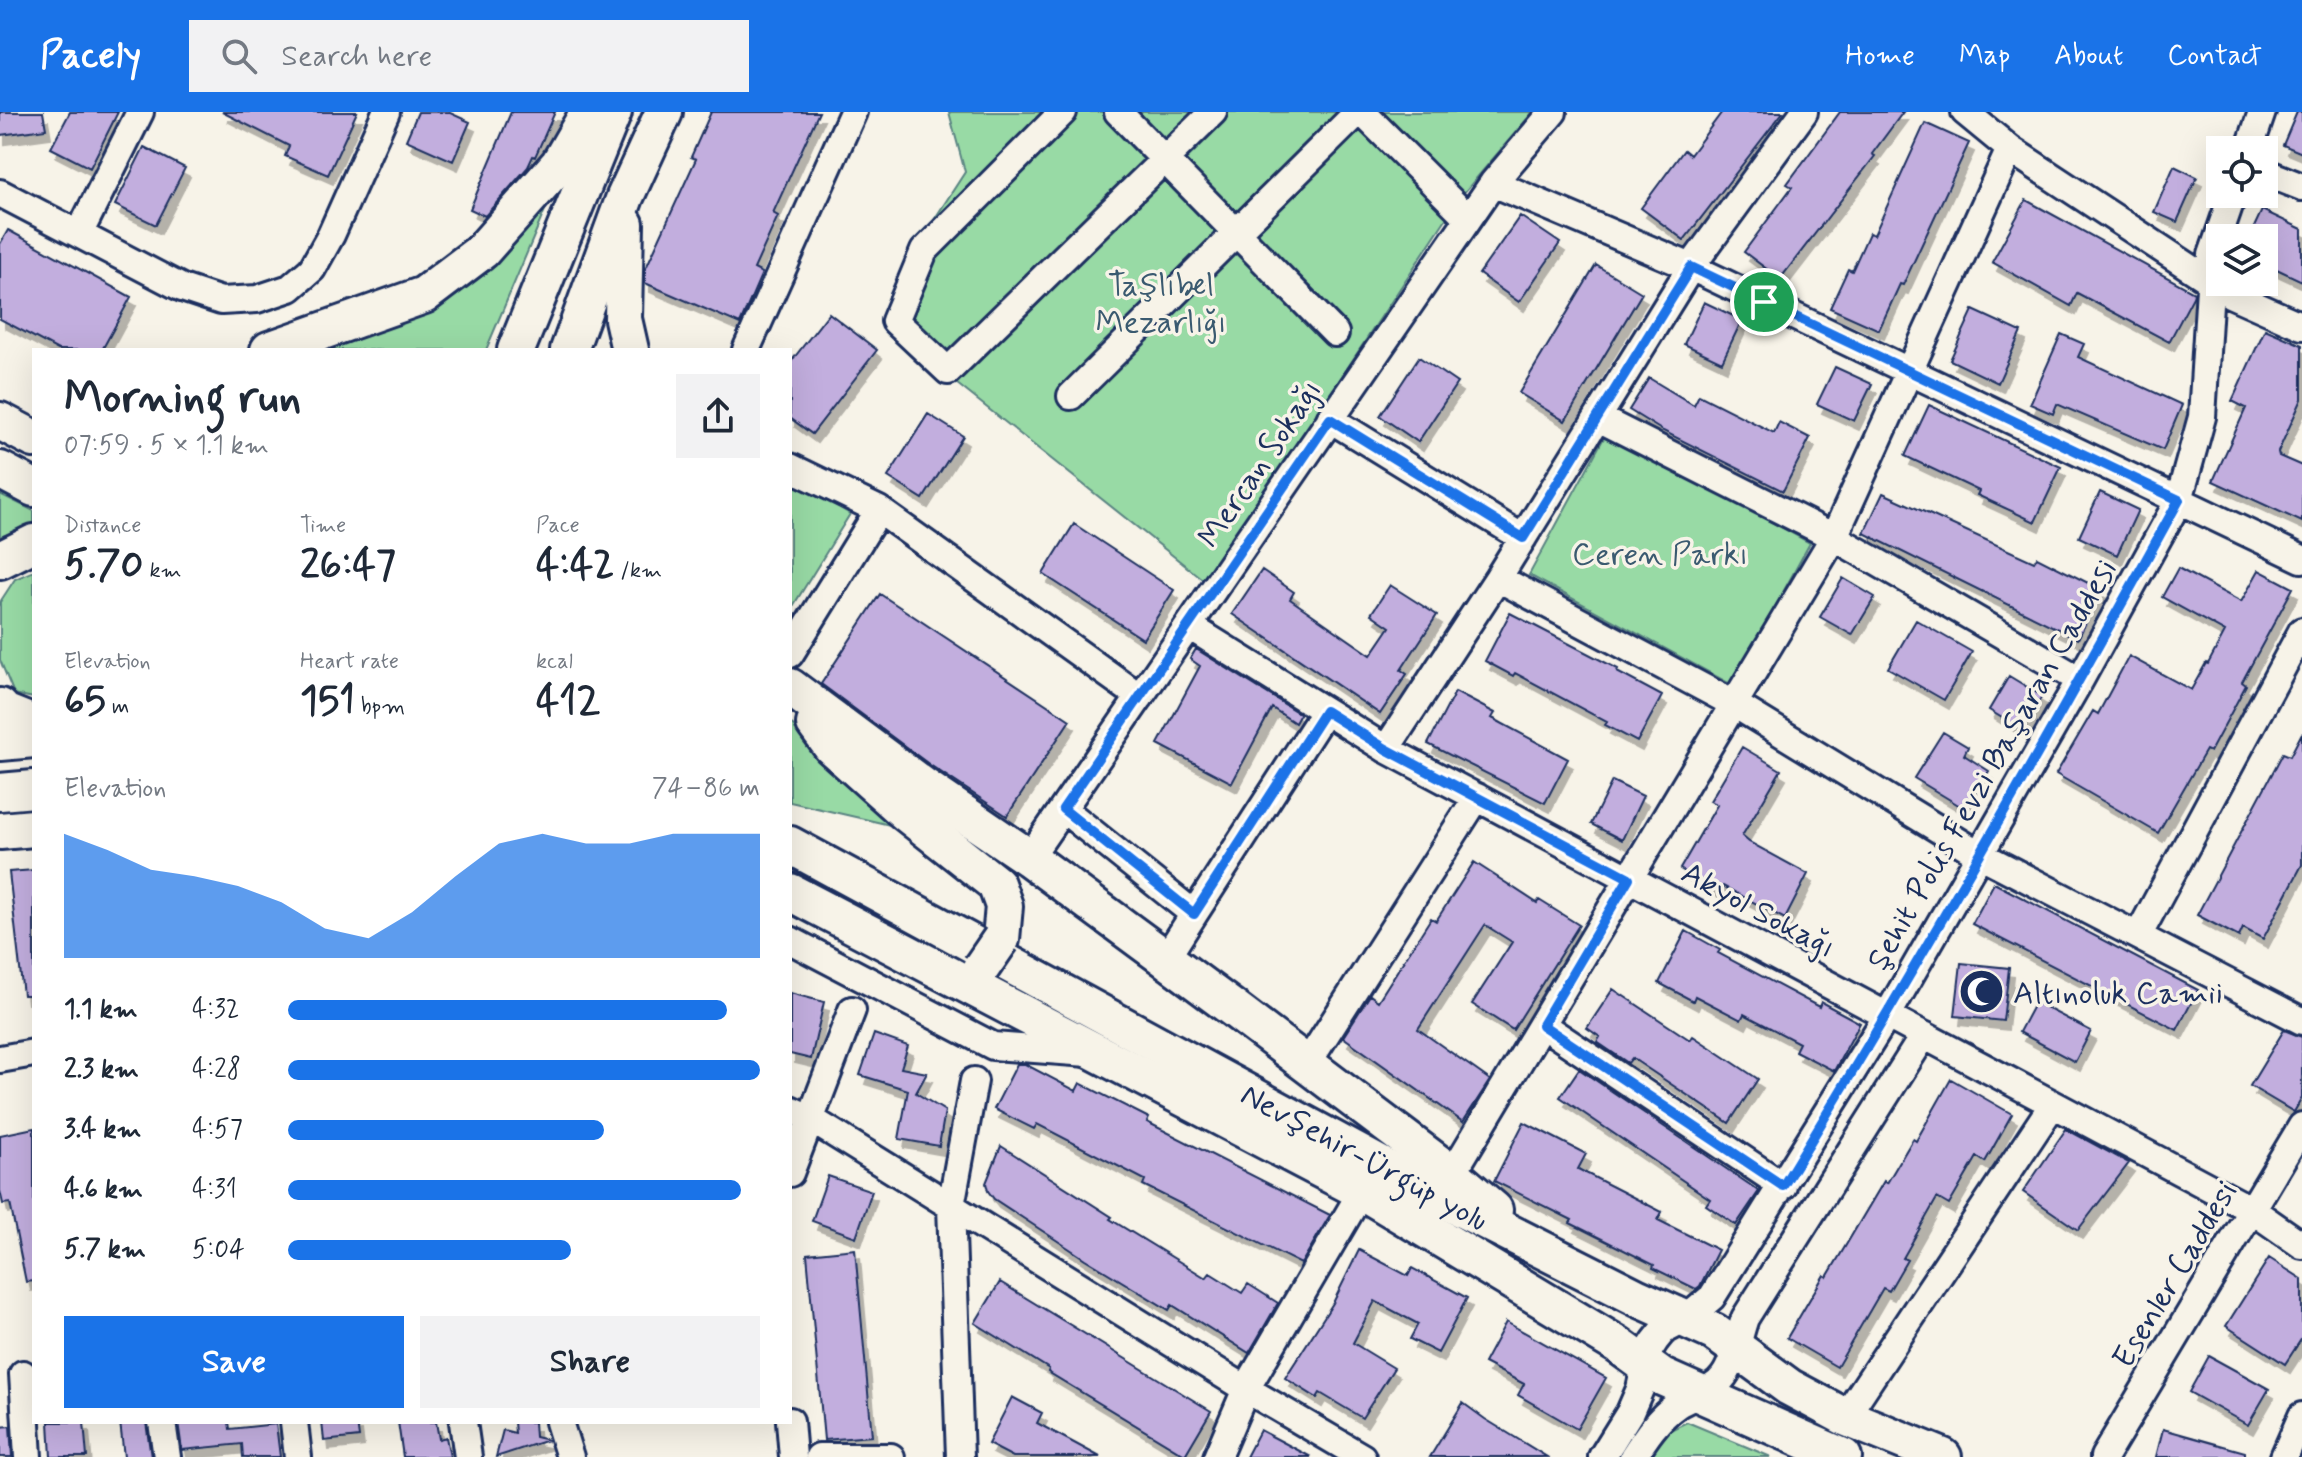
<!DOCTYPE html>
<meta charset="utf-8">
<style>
body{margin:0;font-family:Mynerve,sans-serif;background:#f2f2f3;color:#1f2937;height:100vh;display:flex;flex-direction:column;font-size:30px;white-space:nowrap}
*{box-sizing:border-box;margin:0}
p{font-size:26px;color:#747a83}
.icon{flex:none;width:44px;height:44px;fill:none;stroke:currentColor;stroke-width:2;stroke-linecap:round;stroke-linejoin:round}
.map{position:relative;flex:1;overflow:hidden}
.drawer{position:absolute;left:32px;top:236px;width:760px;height:1076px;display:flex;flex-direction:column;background:#fff;border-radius:0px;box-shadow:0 8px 32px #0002}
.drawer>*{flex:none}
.tools{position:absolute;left:2206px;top:24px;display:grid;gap:16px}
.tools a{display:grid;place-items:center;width:72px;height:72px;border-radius:0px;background:#fff;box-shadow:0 8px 32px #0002;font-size:40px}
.pin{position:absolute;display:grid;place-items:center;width:68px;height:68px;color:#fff;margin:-34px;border:4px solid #fff;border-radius:50%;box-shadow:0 2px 8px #0007}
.round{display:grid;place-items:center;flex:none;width:84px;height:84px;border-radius:0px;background:#f2f2f3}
.summary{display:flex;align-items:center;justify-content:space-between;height:136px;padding:0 32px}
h1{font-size:44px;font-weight:700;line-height:60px}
.stats{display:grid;grid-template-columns:repeat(3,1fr);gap:12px;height:136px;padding:8px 32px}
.stats div{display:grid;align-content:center}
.stats b{font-size:40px;font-weight:700}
.stats small{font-size:22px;font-weight:400}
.stats p{font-size:22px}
.chart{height:224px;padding:16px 32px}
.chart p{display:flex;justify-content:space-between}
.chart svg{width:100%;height:144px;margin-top:8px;fill:#1a73e8;opacity:.7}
.button{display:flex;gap:16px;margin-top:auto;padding:16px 32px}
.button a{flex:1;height:92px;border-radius:0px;background:#1a73e8;color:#fff;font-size:32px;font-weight:700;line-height:92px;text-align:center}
.button a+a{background:#f2f2f3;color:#1f2937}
ul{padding:0 32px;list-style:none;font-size:26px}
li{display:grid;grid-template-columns:128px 96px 1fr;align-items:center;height:60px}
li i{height:20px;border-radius:10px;background:#1a73e8}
header{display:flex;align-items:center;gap:48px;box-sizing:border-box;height:112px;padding:0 40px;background:#1a73e8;color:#fff}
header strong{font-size:38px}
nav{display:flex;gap:44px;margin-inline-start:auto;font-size:28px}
.search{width:560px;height:72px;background:#f2f2f3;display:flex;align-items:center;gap:20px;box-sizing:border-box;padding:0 28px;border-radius:0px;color:#747a83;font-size:30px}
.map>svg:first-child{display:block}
.green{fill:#98daa5;stroke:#5a8482;stroke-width:2}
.building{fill:#c2aede;stroke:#1b2f5e;stroke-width:2;filter:url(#shadow)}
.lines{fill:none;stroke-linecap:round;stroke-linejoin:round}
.minor-casing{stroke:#1b2f5e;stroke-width:32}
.highway-casing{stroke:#1b2f5e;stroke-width:42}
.minor{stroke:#f7f3e8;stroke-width:26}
.highway{stroke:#f7f3e8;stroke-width:36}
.highway-bridge-casing{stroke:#1b2f5e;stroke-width:42;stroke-linecap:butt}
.highway-bridge{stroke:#f7f3e8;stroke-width:36}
.route-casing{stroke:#fff;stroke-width:16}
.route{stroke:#1a73e8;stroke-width:10}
.labels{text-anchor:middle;stroke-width:7;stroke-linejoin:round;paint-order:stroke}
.park-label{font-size:32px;fill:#3a5a70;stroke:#f7f3e8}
.street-label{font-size:32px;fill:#1b2f5e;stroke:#f7f3e8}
.poi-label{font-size:32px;fill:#1b2f5e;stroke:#f7f3e8;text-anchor:start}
</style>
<header>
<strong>Pacely</strong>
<div class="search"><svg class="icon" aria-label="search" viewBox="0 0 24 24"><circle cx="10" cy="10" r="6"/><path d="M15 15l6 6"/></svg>Search here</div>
<nav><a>Home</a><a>Map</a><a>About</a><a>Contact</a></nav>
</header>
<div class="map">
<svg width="2302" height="1345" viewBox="0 0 2302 1345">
<defs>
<filter id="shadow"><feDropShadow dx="5" dy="9" stdDeviation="0" flood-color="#0004"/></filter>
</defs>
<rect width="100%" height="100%" fill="#f7f3e8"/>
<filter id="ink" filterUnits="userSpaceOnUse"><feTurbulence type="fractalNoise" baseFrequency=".0125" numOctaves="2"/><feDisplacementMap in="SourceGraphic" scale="16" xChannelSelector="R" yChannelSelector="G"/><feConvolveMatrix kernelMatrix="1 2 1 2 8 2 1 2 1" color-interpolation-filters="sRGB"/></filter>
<g filter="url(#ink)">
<path class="green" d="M949 0H1533L1461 84 1206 470 883 213 919 131 965 60Z
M550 86 486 238H322L440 194 492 157Z
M1607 320 1810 431 1732 573 1529 463Z
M790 366 850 402 790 499Z
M0 382 34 399V413L0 425Z
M34 459V586L14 582 0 548V490L15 467Z
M790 611 904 698 899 715 790 690Z
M1687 1310 1771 1345H1647L1662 1322Z"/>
<path class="building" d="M0 0H43L46 17 0 23Z
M70 0H118L90 56 51 36Z
M222 0H357L328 63 285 44 289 34Z
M418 0H448L470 10 453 49 406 28Z
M511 0H555L535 45 533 44 528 55 485 104 470 97Z
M711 0H819L773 101 778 104 754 157 762 161 740 212 645 171V158L696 47 691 45Z
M1722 0H1783L1684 128 1641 96 1684 38 1690 43Z
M1840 0H1903L1872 42 1875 44 1780 167 1744 140 1792 75 1787 72Z
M2297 0H2302V41L2283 33Z
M1925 11 1969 31 1903 173 1900 172 1879 218 1830 196 1848 157 1852 159 1869 121 1874 123Z
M144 35 185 56 156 113 115 93Z
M2174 54 2197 65 2177 110 2154 100Z
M2026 88 2194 180 2193 185 2169 230 2077 181 2071 194 1992 150Z
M2262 98 2302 117V169L2264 151V126H2249Z
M1520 104 1560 131 1519 190 1479 162Z
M8 118 131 185 102 238H58L0 207V132Z
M1596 153 1642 181 1565 309 1519 281Z
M1704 190 1742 208 1722 250 1684 232Z
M1973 198 2021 220 1998 271 1950 248Z
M829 201 877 238 812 322 790 306V251Z
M2265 217 2302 233V287L2278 340 2279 344 2302 354V410L2213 369 2246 296 2232 289Z
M2061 222 2084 232 2078 245 2182 293 2163 338 2057 292 2053 302 2030 292Z
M1419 245 1457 271 1418 330 1380 304Z
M1835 255 1872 272 1854 309 1817 292Z
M1649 266 1694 293 1699 283 1774 321 1779 310 1810 326 1783 379 1663 319 1629 298Z
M1929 293 2061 355 2035 410 1977 383 1979 379 1905 344Z
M928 302 963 324 923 387 888 365Z
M2100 380 2138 398 2117 443 2079 425Z
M1883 381 2034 450 2037 445 2102 478 2078 527 1864 421Z
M1074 412 1174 478 1143 527 1043 462Z
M2178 456 2241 490 2259 458 2293 476 2242 570 2246 573 2210 640 2206 638 2158 721 2056 662 2093 599 2098 602 2129 544 2191 578 2206 551 2208 552 2225 520 2162 485Z
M1262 458 1294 480 1290 487 1371 543 1390 515 1371 502 1390 473 1437 503 1401 558 1407 562 1380 602 1232 502Z
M1843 466 1875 485 1852 523 1820 505Z
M880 482 1070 608 1007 704 930 653 821 572Z
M1510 501 1618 557 1617 560 1662 584 1637 630 1605 613 1607 610 1515 561 1513 564 1485 549Z
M1916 508 1972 540 1944 588 1888 556Z
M1196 537 1300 602 1295 611 1272 596 1232 671 1158 632 1200 554 1190 547Z
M2009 564 2042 584 2022 618 1989 598Z
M1455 580 1495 601 1492 606 1568 647 1545 691 1428 632Z
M1943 620 1968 635 1964 643 1989 659 1965 697 1914 666Z
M2302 621V753L2263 827 2243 816 2239 825 2197 803 2283 641 2290 644Z
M1742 635 1781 658 1742 724 1749 730 1808 762 1785 807 1723 774 1719 780 1680 757 1717 693 1710 689Z
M1612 669 1643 684 1622 728 1591 712Z
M1474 750 1537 791 1539 788 1579 813 1513 918 1472 892 1512 830 1485 813 1418 917 1490 968 1463 1010 1343 925 1370 883 1378 889 1431 806 1436 809Z
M34 758V883H23L9 760Z
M1994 771 2198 878 2177 918 1972 812Z
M1686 819 1720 838 1718 841 1819 895 1821 890 1860 911 1834 959 1795 939 1799 931 1744 902 1741 908 1695 884 1693 889 1659 871Z
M1961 851 2009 856 2003 909 1955 904Z
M1613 877 1690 928 1693 924 1758 967 1729 1011 1632 946 1628 951 1597 930 1600 925 1587 916Z
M790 881 824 890 811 947 790 942Z
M2035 890 2091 919 2075 950 2019 920Z
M2284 918 2302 925V986L2294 1000 2250 974Z
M874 922 908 934 901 956 927 961 916 981 945 999 939 1034 899 1027 908 978 860 963Z
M1017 952H1025L1076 979 1080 971 1149 1006 1147 1010 1330 1103 1301 1152 1143 1073 1145 1068 1037 1012 1034 1017 994 997Z
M1579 957 1759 1079 1736 1113 1706 1093 1710 1087 1560 985Z
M1951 967 2012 1002 1985 1050 1977 1045 1949 1093 1937 1086 1903 1146 1907 1148 1889 1179 1883 1176 1837 1255 1787 1226 1824 1163 1827 1165 1884 1069 1887 1071 1913 1027 1916 1029Z
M1524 1010 1586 1042 1578 1057 1662 1100 1658 1108 1718 1138 1700 1174 1696 1177 1653 1156 1654 1153 1570 1111 1572 1108 1494 1069Z
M34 1016V1169L26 1170 10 1091 3 1092 0 1079V1023Z
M2066 1017 2129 1051 2078 1118 2023 1080Z
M1001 1034 1112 1105 1110 1107 1206 1166 1210 1161 1242 1181 1248 1172 1278 1191 1249 1241 1172 1193 1169 1198 1085 1147 994 1087 988 1079 986 1071Z
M828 1064 872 1079 856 1125 812 1109Z
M855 1137 872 1324 824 1328 807 1142Z
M1359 1138 1408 1164 1412 1156 1467 1186 1438 1241 1410 1227 1418 1212 1375 1189 1353 1231 1394 1256 1362 1306 1320 1281 1317 1286 1285 1266 1333 1191Z
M2269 1146 2302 1167V1226L2285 1252 2226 1214Z
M1000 1170 1211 1299 1185 1343 1048 1260 1049 1257 975 1211Z
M1506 1210 1606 1266 1577 1317 1518 1283 1524 1272 1484 1251Z
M2209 1244 2269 1277 2248 1313 2189 1280Z
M1012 1285 1042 1301 1037 1311 1100 1345H1013L988 1332Z
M1463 1291 1485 1307 1547 1345H1430Z
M49 1310H84L87 1345H51Z
M120 1310H146L151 1345H124Z
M178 1310H229L230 1317 276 1312 280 1345H243L242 1332 182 1338Z
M322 1310H357L359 1325 324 1329Z
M398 1310H436L439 1327 446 1325 450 1345H403Z
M514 1310H534L535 1325 548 1328 496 1345 503 1318 515 1321Z
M10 1314 12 1345H0V1315Z
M2163 1317 2245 1340V1345H2156Z
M1260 1318 1311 1345H1246Z"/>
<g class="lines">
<defs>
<path id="minor" d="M1063 0 924 139 895 209 948 259 1213 0
M1118 0 1335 221
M1362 0 1468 106
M1965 0 2010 37 2230 182 2302 214
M2249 38 2262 0
M2264 60 2302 75
M1493 71 1691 155 2302 447
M0 81 182 176 221 189 257 187 290 176 312 157 331 123 386 0
M79 122 140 0
M746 238 853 0
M1071 284 1358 0
M1598 306 1834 425 2080 568
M1330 307 1523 426
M790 355 879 398 1140 585
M1498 466 1734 592 1979 742 2302 909
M1189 514 1386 637 2252 1098 2302 1133
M790 542 879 398
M1386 637 1498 466 1691 155 1804 0
M1063 697 1194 802 1325 599
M1029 746 1493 71 1553 0
M2138 824 2302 519
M790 828 993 934 1088 941
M1166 846 1194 802
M1542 913 1783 1074
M0 947 34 941
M1307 952 1477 685
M790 997 809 1006 1246 1277 1362 1345
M790 1061 852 898
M1452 1062 1834 425 2010 37
M23 1262 28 1345
M1845 1305 2053 992
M790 1309 793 1345
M162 1310 167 1345
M294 1310 298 1345
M463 1310 468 1345
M559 1310 570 1345
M819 1345H891
M960 1345 951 1094 974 969
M1217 1345 1246 1277 1362 1079
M1602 1345 1630 1300 1640 1277 1648 1240 1655 1229 1663 1219 1686 1207 1712 1185 1887 904 2080 568 2179 388 2202 305 2212 143 2233 82
M1633 1345C1645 1326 1658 1306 1677 1293 1693 1283 1713 1280 1724 1264 1734 1251 1739 1223 1745 1206L1924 923
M2104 1345 2302 1014
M2284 1345 2302 1304"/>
<g id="highway">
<path d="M625 112 623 207 630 238"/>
<path d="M269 238 424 183 482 139 559 52 589 0"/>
<path d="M516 238 613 0"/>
<path d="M569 238 625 85 664 0"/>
<path d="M0 309 34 327"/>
<path d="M0 358 34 376"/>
<path d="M0 448 34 431"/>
<path d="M790 575 923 674 1029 746 1235 898 1452 1062 1494 1098"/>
<path d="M0 595 4 600 34 612"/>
<path d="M815 612 831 634 906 701 996 772 1004 794 1001 827"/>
<path d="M0 630 34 627"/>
<path d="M0 680 34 677"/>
<path d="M0 719 34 716"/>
<path id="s1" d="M790 733 1454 1093 1638 1186 1714 1220 1789 1275 1845 1305 1943 1345"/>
<path d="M790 780 1362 1079 1618 1233 1662 1265 1843 1345"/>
</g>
</defs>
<use href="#minor" class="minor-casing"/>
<use href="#highway" class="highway-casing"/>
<use href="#minor" class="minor"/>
<use href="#highway" class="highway"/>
<defs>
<path id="highway-bridge" d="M981 856 1001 827"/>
</defs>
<use href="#highway-bridge" class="highway-bridge-casing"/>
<use href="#highway-bridge" class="highway-bridge"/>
</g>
</g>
<g class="lines" filter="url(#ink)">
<defs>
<path id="route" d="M1691 155 2179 388C2052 619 1921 849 1783 1074L1542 913 1629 766 1386 637 1325 599 1194 802 1063 697 1330 307 1523 426Z"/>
</defs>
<use href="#route" class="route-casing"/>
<use href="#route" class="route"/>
</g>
<defs>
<symbol id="mosque-disc" viewBox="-11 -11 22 22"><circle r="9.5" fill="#1b2f5e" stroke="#f7f3e8"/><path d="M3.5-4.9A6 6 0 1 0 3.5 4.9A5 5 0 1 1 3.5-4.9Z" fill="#fff"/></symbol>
</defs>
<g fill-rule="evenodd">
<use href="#mosque-disc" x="1956" y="854" width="51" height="51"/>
</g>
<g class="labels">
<g class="park-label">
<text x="1161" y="183">Taşlıbel<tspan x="1161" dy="37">Mezarlığı</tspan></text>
<text x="1660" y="452">Ceren Parkı</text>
</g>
<g class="street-label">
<text transform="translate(1259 351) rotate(-56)" y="11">Mercan Sokağı</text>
<text transform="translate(1991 652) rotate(-60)" y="11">Şehit Polis Fevzi Başaran Caddesi</text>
<text transform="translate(1759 797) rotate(28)" y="11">Akyol Sokağı</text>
<text dy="11" stroke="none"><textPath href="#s1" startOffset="654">Nevşehir-Ürgüp yolu</textPath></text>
<text transform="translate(2174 1162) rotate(-59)" y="11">Esenler Caddesi</text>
</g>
<g class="poi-label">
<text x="2013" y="891">Altınoluk Camii</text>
</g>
</g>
</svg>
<div class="tools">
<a><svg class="icon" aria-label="locate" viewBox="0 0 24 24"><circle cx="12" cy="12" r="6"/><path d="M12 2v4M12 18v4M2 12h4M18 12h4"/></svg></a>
<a><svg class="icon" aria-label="layers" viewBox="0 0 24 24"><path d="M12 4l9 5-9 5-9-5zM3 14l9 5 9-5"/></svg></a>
</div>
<div class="pin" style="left:1764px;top:190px;background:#1e9e55"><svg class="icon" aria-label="arrive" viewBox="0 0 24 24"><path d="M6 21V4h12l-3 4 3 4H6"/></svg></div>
<section class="drawer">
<div class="summary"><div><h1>Morning run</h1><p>07:59 · 5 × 1.1 km</p></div><a class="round"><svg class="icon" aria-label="share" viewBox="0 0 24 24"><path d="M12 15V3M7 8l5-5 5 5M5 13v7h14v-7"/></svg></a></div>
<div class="stats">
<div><p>Distance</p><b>5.70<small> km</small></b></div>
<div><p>Time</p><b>26:47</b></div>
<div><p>Pace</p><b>4:42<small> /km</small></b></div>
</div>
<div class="stats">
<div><p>Elevation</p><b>65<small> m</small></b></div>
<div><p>Heart rate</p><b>151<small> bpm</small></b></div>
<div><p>kcal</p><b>412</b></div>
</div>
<div class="chart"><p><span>Elevation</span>74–86 m</p>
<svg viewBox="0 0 160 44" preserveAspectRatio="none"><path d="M0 44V6L10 11L20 17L30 19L40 22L50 27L60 35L70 38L80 30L90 19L100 9L110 6L120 9L130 9L140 6L150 6L160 6V44z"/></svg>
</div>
<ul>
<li><b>1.1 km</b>4:32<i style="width:93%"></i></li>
<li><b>2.3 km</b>4:28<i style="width:100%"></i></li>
<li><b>3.4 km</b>4:57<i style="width:67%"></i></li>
<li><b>4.6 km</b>4:31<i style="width:96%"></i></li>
<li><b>5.7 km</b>5:04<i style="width:60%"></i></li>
</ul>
<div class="button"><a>Save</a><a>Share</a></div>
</section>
</div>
